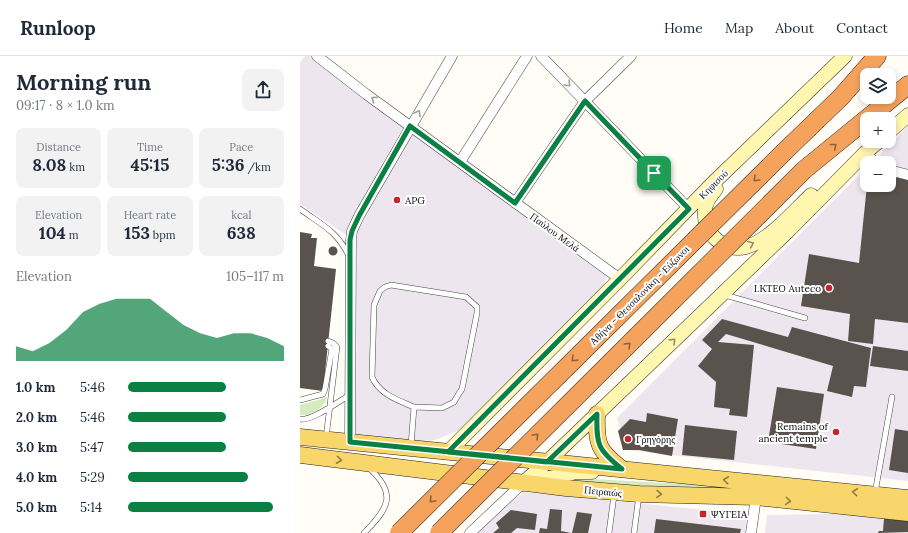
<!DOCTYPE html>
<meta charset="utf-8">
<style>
body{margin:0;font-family:Lora,serif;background:#f2f2f3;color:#1f2937;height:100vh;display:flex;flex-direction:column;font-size:15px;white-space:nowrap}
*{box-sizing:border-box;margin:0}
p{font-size:13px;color:#747a83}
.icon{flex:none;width:22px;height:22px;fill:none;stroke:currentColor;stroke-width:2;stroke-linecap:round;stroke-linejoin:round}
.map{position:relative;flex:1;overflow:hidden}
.side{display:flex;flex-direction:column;background:#fff;width:300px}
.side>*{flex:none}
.fabs{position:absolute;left:560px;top:12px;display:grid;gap:8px}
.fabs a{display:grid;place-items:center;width:36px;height:36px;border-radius:8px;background:#fff;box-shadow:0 2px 6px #0003;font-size:20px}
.pin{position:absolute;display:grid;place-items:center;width:34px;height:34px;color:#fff;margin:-17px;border-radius:8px;box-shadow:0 2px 6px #0006}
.round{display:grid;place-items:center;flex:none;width:42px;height:42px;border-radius:8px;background:#f2f2f3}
.summary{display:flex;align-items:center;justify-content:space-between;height:68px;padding:0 16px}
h1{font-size:22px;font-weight:700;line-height:30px}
.metrics{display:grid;grid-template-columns:repeat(3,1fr);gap:6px;height:68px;padding:4px 16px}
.metrics div{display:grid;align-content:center;border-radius:8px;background:#f2f2f3;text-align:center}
.metrics b{font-size:17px;font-weight:700}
.metrics small{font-size:11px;font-weight:400}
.metrics p{font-size:11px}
.chart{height:112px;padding:8px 16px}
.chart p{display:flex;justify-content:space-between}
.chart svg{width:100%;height:72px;margin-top:4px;fill:#0b8043;opacity:.7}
ul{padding:0 16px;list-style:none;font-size:13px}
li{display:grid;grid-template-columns:64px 48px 1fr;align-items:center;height:30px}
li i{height:10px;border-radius:5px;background:#0b8043}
header{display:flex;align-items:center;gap:24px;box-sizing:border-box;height:56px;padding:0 20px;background:#fff;border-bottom:1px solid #e0e1e3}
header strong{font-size:19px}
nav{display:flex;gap:22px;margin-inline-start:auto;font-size:14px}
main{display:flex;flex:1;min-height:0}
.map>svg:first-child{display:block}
.industrial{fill:#eee6ef}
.green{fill:#d5ebbd}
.building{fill:#5a524d}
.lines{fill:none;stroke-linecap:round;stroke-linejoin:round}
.lane-casing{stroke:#444;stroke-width:6}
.street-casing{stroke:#444;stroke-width:11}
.secondary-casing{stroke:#333;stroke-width:15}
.primary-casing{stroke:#222;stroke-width:17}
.highway-casing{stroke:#222;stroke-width:19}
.lane{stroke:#fff;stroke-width:5}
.street{stroke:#fff;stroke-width:10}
.secondary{stroke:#fff6b0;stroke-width:14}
.primary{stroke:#f9d66b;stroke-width:16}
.highway{stroke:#f5a25d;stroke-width:18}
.highway-bridge-casing{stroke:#222;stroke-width:19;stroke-linecap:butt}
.highway-bridge{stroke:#f5a25d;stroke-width:18}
.oneway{stroke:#a0a0a0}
.oneway2{stroke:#8e613b}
.oneway3{stroke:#948f68}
.oneway4{stroke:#917d42}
.route-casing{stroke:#fff;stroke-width:8}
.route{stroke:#0b8043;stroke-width:5}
.poi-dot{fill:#c4262e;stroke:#fff;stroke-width:1.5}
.labels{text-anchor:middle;stroke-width:4;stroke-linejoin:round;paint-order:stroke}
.street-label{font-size:10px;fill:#111;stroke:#fff}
.poi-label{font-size:10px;fill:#111;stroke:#fff;text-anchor:start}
</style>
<header>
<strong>Runloop</strong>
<nav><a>Home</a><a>Map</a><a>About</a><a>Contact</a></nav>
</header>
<main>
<section class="side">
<div class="summary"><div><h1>Morning run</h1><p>09:17 · 8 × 1.0 km</p></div><a class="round"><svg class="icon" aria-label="share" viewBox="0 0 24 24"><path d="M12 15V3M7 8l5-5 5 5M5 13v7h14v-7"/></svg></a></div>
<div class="metrics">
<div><p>Distance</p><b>8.08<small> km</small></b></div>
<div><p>Time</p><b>45:15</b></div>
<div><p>Pace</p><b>5:36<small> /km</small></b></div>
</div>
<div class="metrics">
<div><p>Elevation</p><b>104<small> m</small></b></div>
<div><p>Heart rate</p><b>153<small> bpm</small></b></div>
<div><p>kcal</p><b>638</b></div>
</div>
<div class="chart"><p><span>Elevation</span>105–117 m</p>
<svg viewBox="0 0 160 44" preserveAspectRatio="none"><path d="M0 44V35L10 38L20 33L30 25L40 14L50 9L60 6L70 6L80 6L90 14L100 22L110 27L120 30L130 27L140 27L150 30L160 35V44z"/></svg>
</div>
<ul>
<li><b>1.0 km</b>5:46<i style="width:63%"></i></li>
<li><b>2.0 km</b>5:46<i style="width:63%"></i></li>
<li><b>3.0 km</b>5:47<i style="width:63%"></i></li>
<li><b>4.0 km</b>5:29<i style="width:77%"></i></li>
<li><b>5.0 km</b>5:14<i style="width:93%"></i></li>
</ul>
</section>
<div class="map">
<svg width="608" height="477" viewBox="0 0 608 477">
<rect width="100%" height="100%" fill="#fffdf5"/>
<path class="industrial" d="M5 0H11L62 40 105 71 54 158 47 172 46 179 0 148V6Z
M608 70V425L326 394 317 362 567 111V129H589V107H571Z
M111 76 306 220 304 232 160 374 135 384 123 385 56 379 57 175Z
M224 436 447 458 445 477H175L212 445Z
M585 457 608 459V477H465L467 459Z"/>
<path class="green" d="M24 341 27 342C24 352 11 360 0 359V349L22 343Z
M272 422 421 430 420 432 374 433 272 427Z"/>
<path class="building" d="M589 120 608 124V267L575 263 573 288 548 285 550 258 501 250 509 198 559 207 567 129H589Z
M0 176 12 178 11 182H17L14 210 36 213 23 335 0 332Z
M28.5 195a4.5 4.5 0 1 1 9 0a4.5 4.5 0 1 1-9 0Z
M422 263 488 281 492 271 571 292 566 331 554 330 552 341 527 335 533 310 426 278 418 286 454 289 447 361 429 359 430 353 414 351 416 326 398 310 412 293 402 284Z
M573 290 608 295V315L570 310Z
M477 331 524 338 516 393 468 386Z
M347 357 378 363 372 400 339 394H323L318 375 330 363 346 366Z
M385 369 437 375 434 404 382 399Z
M595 373 608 375V417L589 414Z
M250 453 262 454 261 475 271 477H239L240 472 247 473Z
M211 454 237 458 235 474 217 472 211 477H193L199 472 196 467Z
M277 456 292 458 288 477H272Z
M584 462 608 465V476L578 477 579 475H583Z
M356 463 441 473 440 477H354Z"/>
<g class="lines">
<defs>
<path id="lane" d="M0 153C22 169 37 175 49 200
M425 239 505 262
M0 344 23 338 25 333 32 293 28 290
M0 363C11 366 39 345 50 339
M26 382 37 291 33 287 28 285
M111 390 114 351 142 352 154 346 158 339 162 333 177 257V251L166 241 91 229 85 231 80 235 74 249 72 321C80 339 98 344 114 351
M575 437 592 341
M64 477C88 453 98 438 69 412
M309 477 314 439
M334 477 339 439"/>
<path id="street" d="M17 0 66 38 320 223
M241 0 389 153
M565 97 576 107
M160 106 227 0
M589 114 608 119
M215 147 285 45 331 0
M50 386 51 184 52 175 59 160 152 0
M170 477 222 428
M451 477 456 441"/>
<path id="secondary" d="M589 76 608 59
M416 133C411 139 405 146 405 154 402 177 424 197 446 191 470 184 493 156 511 139
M148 396 320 223 411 129 545 0
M230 426 277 416H292
M222 428 247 406 488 175 565 97 579 85"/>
<path id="primary" d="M297 358C296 389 298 394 322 413
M0 381 608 442
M0 399 266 432 339 438 456 441 608 457"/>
<path id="highway" d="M484 96 541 41 577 0
M504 114 608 29"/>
</defs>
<use href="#lane" class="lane-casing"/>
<use href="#street" class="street-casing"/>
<use href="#secondary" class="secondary-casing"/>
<use href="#primary" class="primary-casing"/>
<use href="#highway" class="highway-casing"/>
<use href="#lane" class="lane"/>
<use href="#street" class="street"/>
<use href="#secondary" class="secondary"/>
<use href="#primary" class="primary"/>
<use href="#highway" class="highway"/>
<defs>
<path id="highway-bridge" d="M99 477 484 96
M139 477 504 114"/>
</defs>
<use href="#highway-bridge" class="highway-bridge-casing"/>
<use href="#highway-bridge" class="highway-bridge"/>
</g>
<defs><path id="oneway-chevron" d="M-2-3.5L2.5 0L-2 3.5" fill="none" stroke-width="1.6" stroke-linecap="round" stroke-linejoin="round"/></defs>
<g class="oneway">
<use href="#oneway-chevron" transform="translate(268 28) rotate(45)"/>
<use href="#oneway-chevron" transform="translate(74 43) rotate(-144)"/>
<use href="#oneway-chevron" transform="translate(118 57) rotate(-59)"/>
</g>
<g class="oneway2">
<use href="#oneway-chevron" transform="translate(534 90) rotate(-39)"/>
<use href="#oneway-chevron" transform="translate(456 123) rotate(135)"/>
<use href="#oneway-chevron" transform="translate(328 289) rotate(-45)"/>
<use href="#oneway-chevron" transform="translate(274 303) rotate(135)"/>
<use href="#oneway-chevron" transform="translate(236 380) rotate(-45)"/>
<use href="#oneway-chevron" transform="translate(132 444) rotate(135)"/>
</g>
<g class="oneway3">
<use href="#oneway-chevron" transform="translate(451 188) rotate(-22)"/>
<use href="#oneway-chevron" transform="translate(373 285) rotate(-44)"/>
</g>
<g class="oneway4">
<use href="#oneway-chevron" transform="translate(39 404) rotate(7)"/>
<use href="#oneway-chevron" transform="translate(426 424) rotate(-174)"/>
<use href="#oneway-chevron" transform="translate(555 436) rotate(-174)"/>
<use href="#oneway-chevron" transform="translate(359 438) rotate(1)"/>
<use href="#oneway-chevron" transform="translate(488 445) rotate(5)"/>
</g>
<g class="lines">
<defs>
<path id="route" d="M354 117 285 45 215 147 110 70 59 160 52 175 50 184V386L322 413C298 394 296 389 297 358L247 406 148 396 389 153 354 117"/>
</defs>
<use href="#route" class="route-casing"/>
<use href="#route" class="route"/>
</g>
<g class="poi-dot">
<circle cx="97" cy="144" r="4"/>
<circle cx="529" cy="232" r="4"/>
<circle cx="536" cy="376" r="4"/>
<circle cx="328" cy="383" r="4"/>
<rect x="399" y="454" width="8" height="8" rx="2"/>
</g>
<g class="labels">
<g class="street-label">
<text transform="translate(413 128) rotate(-45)" y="4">Κηφισού</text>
<text transform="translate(255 176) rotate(36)" y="4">Παύλου Μελά</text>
<text transform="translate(339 239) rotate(-45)" y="4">Αθήνα - Θεσσαλονίκη - Εύζωνοι</text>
<text transform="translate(303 435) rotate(5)" y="4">Πειραιώς</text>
</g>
<g class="poi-label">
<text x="105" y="148">APG</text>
<text x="521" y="236" text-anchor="end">Ι.ΚΤΕΟ Auteco</text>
<text x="528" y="374" text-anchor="end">Remains of<tspan x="528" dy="12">ancient temple</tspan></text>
<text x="336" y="387">Γρηγόρης</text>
<text x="411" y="462">ΨΥΓΕΙΑ</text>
</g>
</g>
</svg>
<div class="fabs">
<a><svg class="icon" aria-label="layers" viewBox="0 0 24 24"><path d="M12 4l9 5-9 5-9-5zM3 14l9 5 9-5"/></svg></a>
<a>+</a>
<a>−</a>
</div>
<div class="pin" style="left:354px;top:117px;background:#1e9e55"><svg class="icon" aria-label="arrive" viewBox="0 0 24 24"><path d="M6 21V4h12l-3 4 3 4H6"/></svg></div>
</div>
</main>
